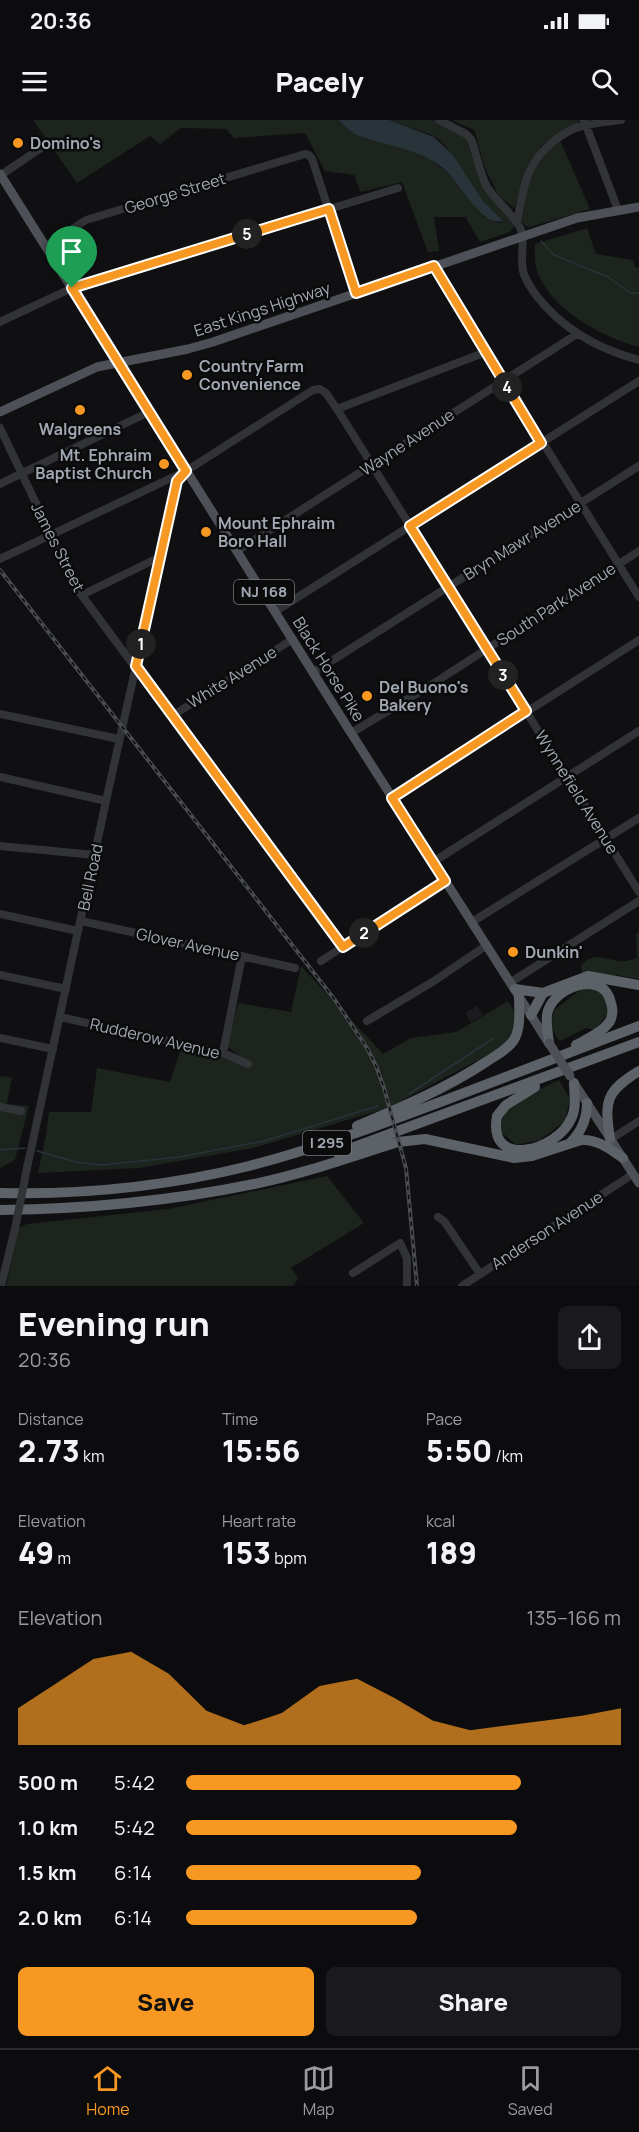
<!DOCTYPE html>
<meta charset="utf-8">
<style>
body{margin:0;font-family:Manrope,sans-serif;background:#1a1a1c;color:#f1f3f6;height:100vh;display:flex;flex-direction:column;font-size:22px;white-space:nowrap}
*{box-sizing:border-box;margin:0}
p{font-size:20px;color:#9a9b9e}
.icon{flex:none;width:33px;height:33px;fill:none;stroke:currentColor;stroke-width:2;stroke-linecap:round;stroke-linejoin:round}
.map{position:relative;height:1166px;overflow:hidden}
.details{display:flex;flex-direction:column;background:#0c0c0e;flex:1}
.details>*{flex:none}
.pin{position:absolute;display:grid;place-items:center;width:51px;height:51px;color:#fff;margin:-62px -26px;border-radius:50% 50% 50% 0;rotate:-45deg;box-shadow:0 0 6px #0007}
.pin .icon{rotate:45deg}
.km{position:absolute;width:30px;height:30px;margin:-15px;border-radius:50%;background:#222;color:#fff;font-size:16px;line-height:30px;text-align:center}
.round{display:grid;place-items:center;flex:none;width:63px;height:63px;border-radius:9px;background:#1a1a1c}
.summary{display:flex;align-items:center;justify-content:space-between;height:102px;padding:0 18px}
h1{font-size:33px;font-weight:800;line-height:45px}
.stats{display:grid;grid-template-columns:repeat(3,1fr);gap:9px;height:102px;padding:6px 18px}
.stats div{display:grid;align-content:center}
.stats b{font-size:30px;font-weight:800}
.stats small{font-size:16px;font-weight:400}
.stats p{font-size:16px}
.chart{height:168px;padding:12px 18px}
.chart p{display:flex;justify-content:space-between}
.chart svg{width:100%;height:108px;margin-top:6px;fill:#f79822;opacity:.7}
.primary-button{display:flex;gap:12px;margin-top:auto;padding:12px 18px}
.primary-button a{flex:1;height:69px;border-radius:9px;background:#f79822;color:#111;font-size:24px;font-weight:800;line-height:69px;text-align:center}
.primary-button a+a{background:#1a1a1c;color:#f1f3f6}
ul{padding:0 18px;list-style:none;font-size:20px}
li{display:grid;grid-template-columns:96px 72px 1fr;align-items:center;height:45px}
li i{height:15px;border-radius:8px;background:#f79822}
.status{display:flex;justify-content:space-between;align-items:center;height:42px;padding:0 30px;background:#0c0c0e;direction:ltr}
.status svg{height:16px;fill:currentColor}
header{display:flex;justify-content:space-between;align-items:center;height:78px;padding:0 18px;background:#0c0c0e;font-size:27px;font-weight:800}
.dock{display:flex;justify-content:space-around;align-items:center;height:84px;border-top:2px solid #2c2c2e;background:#0c0c0e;font-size:16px;color:#9a9b9e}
.dock a{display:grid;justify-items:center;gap:3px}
.dock .selected{color:#f79822}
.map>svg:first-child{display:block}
.built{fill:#1c1c1f}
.green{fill:#1c241d}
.water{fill:#29343a}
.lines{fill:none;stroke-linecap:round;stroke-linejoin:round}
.stream{stroke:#29343a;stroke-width:1.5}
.minor{stroke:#313337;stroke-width:8}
.major{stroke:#4d5056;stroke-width:9}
.highway{stroke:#5d6168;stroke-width:10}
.rail-casing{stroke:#484b50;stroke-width:4}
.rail{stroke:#0b0b0c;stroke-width:1.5;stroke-dasharray:4.5;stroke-linecap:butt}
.minor-bridge{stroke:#313337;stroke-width:8}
.major-bridge{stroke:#4d5056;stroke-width:9}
.route-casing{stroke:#fff;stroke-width:12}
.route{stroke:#f79822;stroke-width:8}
.poi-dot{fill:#f79822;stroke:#0b0b0c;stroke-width:2}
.labels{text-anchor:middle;stroke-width:5;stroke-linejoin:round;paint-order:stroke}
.shield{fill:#0b0b0c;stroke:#747981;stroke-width:1.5}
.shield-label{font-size:15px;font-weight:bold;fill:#a1a8b3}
.poi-label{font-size:16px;font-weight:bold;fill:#a1a8b3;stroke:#0b0b0c;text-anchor:start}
.street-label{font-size:16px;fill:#a1a8b3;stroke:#0b0b0c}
</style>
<div class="status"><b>20:36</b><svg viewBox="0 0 49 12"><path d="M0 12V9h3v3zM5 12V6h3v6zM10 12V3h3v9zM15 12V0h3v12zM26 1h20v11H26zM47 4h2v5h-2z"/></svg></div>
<header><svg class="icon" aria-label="menu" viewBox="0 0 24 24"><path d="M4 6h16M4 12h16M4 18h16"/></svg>Pacely<svg class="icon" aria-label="search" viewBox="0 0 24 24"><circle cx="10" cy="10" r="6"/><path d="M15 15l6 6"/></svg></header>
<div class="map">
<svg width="639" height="1166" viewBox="0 0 639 1166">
<rect width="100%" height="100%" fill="#101012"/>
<path class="built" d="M477 886 483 895 471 902 465 893Z"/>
<path class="green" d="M33 0H339L357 15 405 28 429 39 445 50 457 62 477 89 485 97 499 103 503 101 483 81 453 35 440 20 432 15 389 0H433L465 15 470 20 480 54 513 101 514 107 510 112 480 122 466 98 468 97H434L439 131 428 132 402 62 361 72 354 55 325 51 305 13 234 18 226 9 181 8 160 24 150 16 77 63Z
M451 0H580L581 1 541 26 514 88 498 75 485 48 474 10Z
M560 20 590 89 530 107 526 106 521 101 526 64 536 42Z
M587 108 596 134 633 140 635 147 639 148V227C601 217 547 188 536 147 534 140 535 132 535 124Z
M639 812V859L616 855 595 869 607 877 611 890 595 910 586 908 560 921C550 911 551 902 554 890L583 868 581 845C593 833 603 838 618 841 624 842 631 840 637 838L636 814Z
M301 846 383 934 411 918 456 912 508 881 525 909H517L505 926 395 984 381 990 253 1028 139 1048 38 1053 46 1015 49 992H91L97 948 170 962 181 928 242 938 227 926 238 883 291 892Z
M0 956 12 957 7 984 29 986 15 1040 0 1048Z
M559 960 570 979 565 1001 540 1020 516 1025 500 1011 502 995 532 973Z
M327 1056 364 1103 291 1148 298 1158 293 1166H6L19 1108 27 1104 168 1089Z"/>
<path class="water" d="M339 0H389L434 17 453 35 483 81 503 101C480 107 460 61 443 48 417 28 387 26 357 15 350 12 344 5 339 0Z"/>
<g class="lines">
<path class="stream" d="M541 121 554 135 608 157 630 173H639
M409 974 494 918
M0 1030 25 1028
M37 1031 76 1042 102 1045 179 1037 264 1021 378 986"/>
<path class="minor" d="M439 0 466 14 471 19C477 34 479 52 487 67 495 80 518 99 521 110 525 123 520 138 523 151 525 160 531 168 536 175 562 209 598 229 639 240
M584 0 618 90
M1 55 50 22
M517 102C524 66 525 44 555 20 562 15 570 9 579 7 593 3 607 2 621 0
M46 126 86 100 305 34 309 35 312 39 356 173
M433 146 639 477
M0 202 72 168 398 68
M337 289 486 232
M0 308 77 469 343 827
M0 364 149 292
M237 431 577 214
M0 439 186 351 313 270 320 269 326 273 337 289 639 772
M82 475 160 437
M276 491 639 261
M314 552 639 346
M0 594 119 619
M172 596 293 519
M351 613 431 565 639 431
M0 657 106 681
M392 678 639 520
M0 726 95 735
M433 742 639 611
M0 794 78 811
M81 801 295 848
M472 802 639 698
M321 841 445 761
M0 855 66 869
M511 862 639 781
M60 897 223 933 248 944
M367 901 434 861 487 825
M0 918 53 929
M223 933 242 836
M0 987 21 991
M611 1019 639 1001
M27 1048 106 681 177 361 183 354
M438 1097 444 1101 480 1154
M353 1153 400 1123 407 1138V1166
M1 1166 15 1109
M462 1166 633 1054"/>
<path class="major" d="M0 54 346 605 548 922
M0 292 97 247 188 229 213 222 577 98 639 87
M574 963 639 1063"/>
<path class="highway" d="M515 869 543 873 588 856 639 865
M531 895 543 873
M549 923C548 914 546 904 547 895 551 867 604 848 611 883 613 889 613 895 610 901 603 912 587 919 576 925
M535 967 506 985 497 996C487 1050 557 1031 571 999 577 988 574 975 574 963
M357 1006C402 987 445 969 486 942 495 936 510 928 515 918 521 906 519 889 519 876
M610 1018C604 981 606 971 639 951
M571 1022C582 1011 587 998 587 983
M338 1033 639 922
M0 1073C83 1075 168 1066 249 1046 315 1029 379 1005 443 981 508 956 574 931 639 906
M0 1090C85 1089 171 1081 254 1064 303 1054 350 1037 398 1022L425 1019 514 1038 532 1036 581 1020C598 1019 610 1029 623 1038"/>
<defs>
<path id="rail" d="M0 450 335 880 367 928 376 946 384 968 406 1048 417 1166"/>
</defs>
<use href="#rail" class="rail-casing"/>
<use href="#rail" class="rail"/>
<path class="minor-bridge" d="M15 1109 27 1048"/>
<path class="major-bridge" d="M549 923 570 956"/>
</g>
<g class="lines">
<defs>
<path id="route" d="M329 89 356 173 434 146 541 323 410 406 526 591 392 678 445 761 343 827 136 546 177 361 186 351 72 168Z"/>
</defs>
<use href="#route" class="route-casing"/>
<use href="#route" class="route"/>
</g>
<g class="poi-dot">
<circle cx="18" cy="23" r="6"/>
<circle cx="187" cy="255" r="6"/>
<circle cx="80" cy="290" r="6"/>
<circle cx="164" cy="344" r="6"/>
<circle cx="206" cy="412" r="6"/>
<circle cx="367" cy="576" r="6"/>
<circle cx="513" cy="832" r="6"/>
</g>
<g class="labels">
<g class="shield">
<rect x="234" y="460" width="60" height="24" rx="4.5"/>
<rect x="303" y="1011" width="48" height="24" rx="4.5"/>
</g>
<g class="shield-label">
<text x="264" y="477">NJ 168</text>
<text x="327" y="1028">I 295</text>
</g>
<g class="poi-label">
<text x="30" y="29">Domino's</text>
<text x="199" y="252">Country Farm<tspan x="199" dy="18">Convenience</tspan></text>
<text x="80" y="315" text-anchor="middle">Walgreens</text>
<text x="152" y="341" text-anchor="end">Mt. Ephraim<tspan x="152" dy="18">Baptist Church</tspan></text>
<text x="218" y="409">Mount Ephraim<tspan x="218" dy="18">Boro Hall</tspan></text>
<text x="379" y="573">Del Buono's<tspan x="379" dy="18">Bakery</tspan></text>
<text x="525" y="838">Dunkin'</text>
</g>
<g class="street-label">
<text transform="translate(175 73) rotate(-17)" y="6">George Street</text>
<text transform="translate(262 189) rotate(-18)" y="6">East Kings Highway</text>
<text transform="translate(407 322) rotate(-33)" y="6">Wayne Avenue</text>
<text transform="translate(522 420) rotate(-32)" y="6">Bryn Mawr Avenue</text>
<text transform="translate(58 427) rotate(63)" y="6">James Street</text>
<text transform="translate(556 484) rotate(-33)" y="6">South Park Avenue</text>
<text transform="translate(329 549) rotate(58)" y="6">Black Horse Pike</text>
<text transform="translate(232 557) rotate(-32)" y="6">White Avenue</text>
<text transform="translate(577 672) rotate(58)" y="6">Wynnefield Avenue</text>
<text transform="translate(90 757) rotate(-78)" y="6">Bell Road</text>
<text transform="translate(188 824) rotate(12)" y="6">Glover Avenue</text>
<text transform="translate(155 918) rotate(13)" y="6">Rudderow Avenue</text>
<text transform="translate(547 1110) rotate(-33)" y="6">Anderson Avenue</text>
</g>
</g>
</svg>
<div class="pin" style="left:72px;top:168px;background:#1e9e55"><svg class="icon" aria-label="arrive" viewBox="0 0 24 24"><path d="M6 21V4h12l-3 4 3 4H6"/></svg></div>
<b class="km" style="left:141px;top:524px">1</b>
<b class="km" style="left:364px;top:813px">2</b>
<b class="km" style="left:503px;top:555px">3</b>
<b class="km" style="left:507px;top:267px">4</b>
<b class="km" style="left:247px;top:114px">5</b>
</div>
<section class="details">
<div class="summary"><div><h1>Evening run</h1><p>20:36</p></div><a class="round"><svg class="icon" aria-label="share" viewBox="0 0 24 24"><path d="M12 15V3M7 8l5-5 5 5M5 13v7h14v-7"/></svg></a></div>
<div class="stats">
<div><p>Distance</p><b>2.73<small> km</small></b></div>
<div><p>Time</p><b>15:56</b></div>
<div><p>Pace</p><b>5:50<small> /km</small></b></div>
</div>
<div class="stats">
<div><p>Elevation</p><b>49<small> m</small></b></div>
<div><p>Heart rate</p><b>153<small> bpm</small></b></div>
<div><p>kcal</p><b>189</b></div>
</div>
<div class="chart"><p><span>Elevation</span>135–166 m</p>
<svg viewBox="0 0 160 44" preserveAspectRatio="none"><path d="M0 44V29L10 19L20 9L30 6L40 15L50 30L60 36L70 31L80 20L90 17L100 25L110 34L120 38L130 36L140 34L150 32L160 29V44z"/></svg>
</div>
<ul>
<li><b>500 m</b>5:42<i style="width:77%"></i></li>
<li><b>1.0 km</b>5:42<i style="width:76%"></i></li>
<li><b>1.5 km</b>6:14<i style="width:54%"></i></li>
<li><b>2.0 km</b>6:14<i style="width:53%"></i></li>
</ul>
<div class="primary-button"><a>Save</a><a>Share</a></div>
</section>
<nav class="dock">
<a class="selected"><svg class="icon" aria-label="home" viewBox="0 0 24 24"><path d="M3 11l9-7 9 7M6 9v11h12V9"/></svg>Home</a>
<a><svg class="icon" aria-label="map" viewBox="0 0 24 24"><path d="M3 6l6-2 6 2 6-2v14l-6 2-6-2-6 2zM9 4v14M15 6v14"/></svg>Map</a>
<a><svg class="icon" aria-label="saved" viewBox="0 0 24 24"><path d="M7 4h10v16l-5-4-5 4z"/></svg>Saved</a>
</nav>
